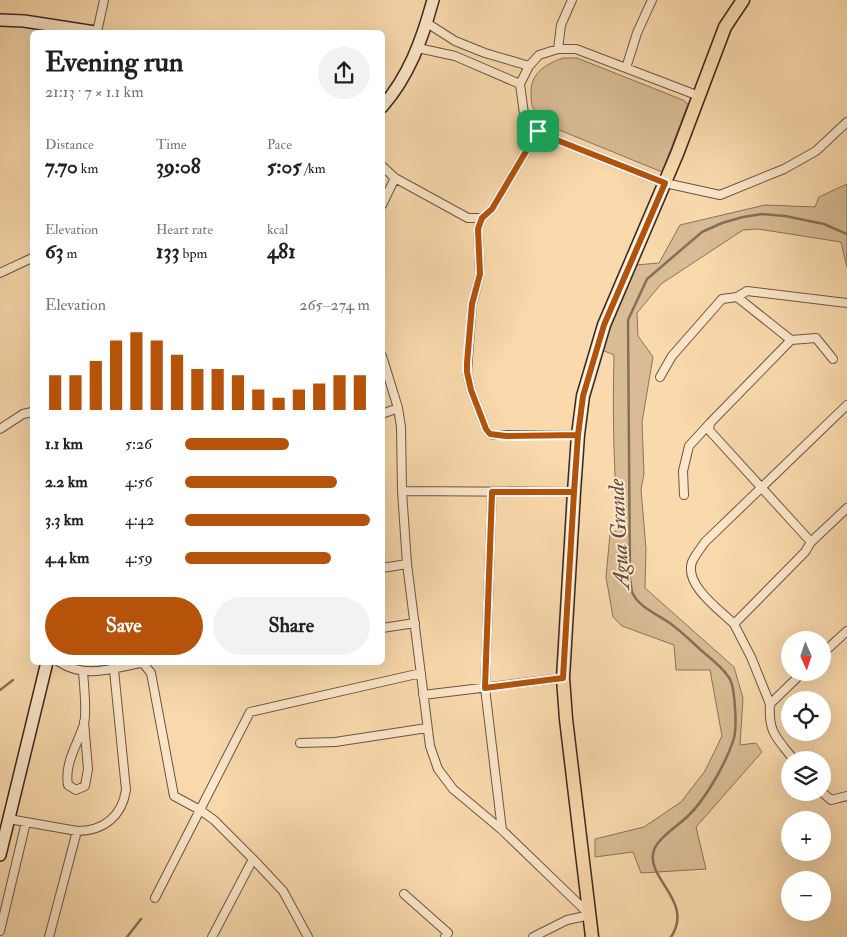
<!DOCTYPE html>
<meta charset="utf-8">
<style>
body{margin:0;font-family:"IM FELL Double Pica",serif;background:#f2f2f2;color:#222;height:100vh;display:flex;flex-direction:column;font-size:19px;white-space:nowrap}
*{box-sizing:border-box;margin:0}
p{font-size:16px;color:#767676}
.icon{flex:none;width:28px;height:28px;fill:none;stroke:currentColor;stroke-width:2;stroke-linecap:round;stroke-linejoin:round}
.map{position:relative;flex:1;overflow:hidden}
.sheet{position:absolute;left:30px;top:30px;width:355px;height:635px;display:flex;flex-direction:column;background:#fff;border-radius:8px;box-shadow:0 5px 20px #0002}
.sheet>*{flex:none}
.needle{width:32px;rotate:177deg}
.buttons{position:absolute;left:781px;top:631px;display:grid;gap:10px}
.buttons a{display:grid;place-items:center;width:50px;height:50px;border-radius:50%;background:#fff;box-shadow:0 5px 20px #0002;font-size:25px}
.pin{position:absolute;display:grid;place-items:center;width:42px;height:42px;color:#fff;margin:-21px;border-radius:10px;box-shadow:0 2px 8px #0006}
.round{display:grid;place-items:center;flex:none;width:52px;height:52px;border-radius:26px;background:#f2f2f2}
.overview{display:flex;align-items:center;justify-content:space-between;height:85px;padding:0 15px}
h1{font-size:28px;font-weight:700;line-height:38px}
.stats{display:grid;grid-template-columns:repeat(3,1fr);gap:8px;height:85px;padding:5px 15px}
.stats div{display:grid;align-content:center}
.stats b{font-size:21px;font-weight:700}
.stats small{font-size:14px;font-weight:400}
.stats p{font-size:14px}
.chart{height:140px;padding:10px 15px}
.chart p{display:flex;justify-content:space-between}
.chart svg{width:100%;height:90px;margin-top:5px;stroke:#b45309;stroke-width:6}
.primary-button{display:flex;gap:10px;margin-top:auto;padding:10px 15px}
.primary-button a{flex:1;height:58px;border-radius:30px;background:#b45309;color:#fff;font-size:20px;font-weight:700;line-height:58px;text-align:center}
.primary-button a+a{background:#f2f2f2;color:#222}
ul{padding:0 15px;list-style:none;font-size:16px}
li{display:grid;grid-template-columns:80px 60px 1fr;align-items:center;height:38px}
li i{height:12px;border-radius:6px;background:#b45309}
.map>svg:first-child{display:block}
.green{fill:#d9bc95;stroke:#8a725c}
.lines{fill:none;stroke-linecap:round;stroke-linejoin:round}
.stream{stroke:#866f59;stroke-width:2.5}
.street-casing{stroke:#6a5545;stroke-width:10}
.secondary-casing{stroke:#3a2922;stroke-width:14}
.primary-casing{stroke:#3a2922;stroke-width:15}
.street{stroke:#fce7ca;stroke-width:8}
.secondary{stroke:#fce7ca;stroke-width:11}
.primary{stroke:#fadaad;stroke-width:12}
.route-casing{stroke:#fff;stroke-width:10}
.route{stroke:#b45309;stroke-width:6}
.labels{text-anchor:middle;stroke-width:4;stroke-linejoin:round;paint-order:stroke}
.water-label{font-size:22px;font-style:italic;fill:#604c3e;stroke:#fce7ca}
</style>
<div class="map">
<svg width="847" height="937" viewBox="0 0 847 937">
<rect width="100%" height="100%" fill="#fadaad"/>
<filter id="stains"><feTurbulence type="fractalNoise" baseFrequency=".004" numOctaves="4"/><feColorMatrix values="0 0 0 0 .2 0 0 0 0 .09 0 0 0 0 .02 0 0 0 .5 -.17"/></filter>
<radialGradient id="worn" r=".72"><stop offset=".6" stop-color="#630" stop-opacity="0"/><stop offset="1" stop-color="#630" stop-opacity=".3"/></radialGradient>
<path class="green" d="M563 58H577L683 100 688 104 662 172 547 125C542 120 537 115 534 109 531 105 531 99 531 94 530 73 546 64 563 58Z
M847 184V267L841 242 758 229 743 230 661 284 637 313 638 336 653 357 642 422 644 474 641 489 646 549 645 588 734 667 743 698 740 745 756 743 762 752 696 827 706 869 641 873 633 852 595 857V839L644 827 681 802 705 771 722 736 710 670H676L674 645 622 626 613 617 606 577 610 534 619 529C619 511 616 494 615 475 613 435 613 395 614 355L595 347 624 266 659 263 680 225 765 205 815 207 819 197Z"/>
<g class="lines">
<path class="stream" d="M0 690 13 680
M127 937 141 919
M671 937C695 901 644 878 654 850 658 838 679 825 688 816 706 799 727 761 734 738 737 726 735 701 733 689 732 684 730 678 727 675 721 666 711 659 702 651 692 642 682 632 671 624 659 615 640 608 633 594 631 590 631 584 630 579L628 320 647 279 702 232 722 223 743 217 762 214 785 216 824 224 847 234"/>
<defs>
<path id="street" d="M427 23 455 41 485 53 529 66
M97 32 104 0
M418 48 455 56 520 84
M558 49 561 25 572 0
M626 68 637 33 652 0
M699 96 576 49H558L539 55 529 66 520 84 524 114 538 131 554 139 665 183 720 195 784 169 816 151 847 122
M382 166 395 178 468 218H482L492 209 538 131
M382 205 395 178
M482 218 478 229 480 274 472 305 467 372 471 390 486 429 490 434 495 435H578
M0 273 32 258
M737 297 747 291 847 303
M791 340 816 338 833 359
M382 356 398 408 401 427 402 491 407 564 430 746 438 769 453 789 502 830 588 913
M660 377 672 356 722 299 737 297 791 340 710 423 709 430 811 542 805 552 734 624 751 657 770 704
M382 414 398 408
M0 429 23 414 32 412
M402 491 574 492
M492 492 485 688 502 830
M684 495 683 471 689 446 710 423
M811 542 847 508
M382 568 407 564
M734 624C720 610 684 585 692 562 695 555 701 548 705 542L847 405
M382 628 415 623
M822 654 847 631
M59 662C87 680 116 667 146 662
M142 662 151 673 174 796 200 810 214 820 253 859 283 891 308 937
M83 672C84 685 87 712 84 724 78 744 64 763 68 785L76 790 85 786 88 769 84 722
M423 695 563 678
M300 743 335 742 427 728
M794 760C777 738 768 733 770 704L803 672
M822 792 831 800 847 796
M9 819 77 831C104 831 122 816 126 790L114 670
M404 894 448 933 445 937
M155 898 250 712 421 673
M0 931 26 822
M49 937 77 831
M212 937 253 859
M533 937 567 920 590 915"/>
<path id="secondary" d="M0 20 24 21 95 32
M382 107C409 76 422 40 433 0
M0 855 47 662"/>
<path id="primary" d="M592 937 566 719 563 678 574 492 578 435 583 396 604 325 677 154 725 27 743 0"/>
</defs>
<use href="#street" class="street-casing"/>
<use href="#secondary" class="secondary-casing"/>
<use href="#primary" class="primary-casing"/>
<use href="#street" class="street"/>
<use href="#secondary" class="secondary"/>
<use href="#primary" class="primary"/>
</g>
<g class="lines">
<defs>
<path id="route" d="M538 131 554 139 665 183 604 325 583 396 578 435 574 492 563 678 485 688 492 492H574L578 435 506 436 490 434 486 429 471 390 467 372V363L472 304 480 274 478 229 482 218 492 209 538 131"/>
</defs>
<use href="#route" class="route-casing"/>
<use href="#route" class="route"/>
</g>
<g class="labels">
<g class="water-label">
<text transform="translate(618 534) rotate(-93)" y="8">Agua Grande</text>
</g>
</g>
<rect width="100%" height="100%" filter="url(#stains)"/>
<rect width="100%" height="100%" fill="url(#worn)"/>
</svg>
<div class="buttons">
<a><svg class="needle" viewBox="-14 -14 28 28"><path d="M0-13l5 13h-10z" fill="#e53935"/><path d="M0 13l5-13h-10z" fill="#767676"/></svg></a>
<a><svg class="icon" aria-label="locate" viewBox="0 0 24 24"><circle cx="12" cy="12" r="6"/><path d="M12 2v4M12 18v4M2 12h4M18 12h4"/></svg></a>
<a><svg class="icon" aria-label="layers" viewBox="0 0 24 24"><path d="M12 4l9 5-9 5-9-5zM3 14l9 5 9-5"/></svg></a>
<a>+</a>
<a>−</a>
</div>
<div class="pin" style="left:538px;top:131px;background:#1e9e55"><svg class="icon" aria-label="arrive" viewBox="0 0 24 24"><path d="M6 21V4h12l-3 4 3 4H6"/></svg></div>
<section class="sheet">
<div class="overview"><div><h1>Evening run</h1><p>21:13 · 7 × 1.1 km</p></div><a class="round"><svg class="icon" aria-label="share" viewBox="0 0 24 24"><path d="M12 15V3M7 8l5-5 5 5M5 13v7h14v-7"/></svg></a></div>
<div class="stats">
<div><p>Distance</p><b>7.70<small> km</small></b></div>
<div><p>Time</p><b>39:08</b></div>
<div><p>Pace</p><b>5:05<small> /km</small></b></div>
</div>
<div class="stats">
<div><p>Elevation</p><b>63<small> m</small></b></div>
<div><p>Heart rate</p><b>133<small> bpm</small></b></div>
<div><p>kcal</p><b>481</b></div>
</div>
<div class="chart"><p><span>Elevation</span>265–274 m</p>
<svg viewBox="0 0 160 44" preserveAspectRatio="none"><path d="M5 44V27M15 44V27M25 44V20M35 44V10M45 44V6M55 44V10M65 44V17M75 44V24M85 44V24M95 44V27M105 44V34M115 44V38M125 44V34M135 44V31M145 44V27M155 44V27"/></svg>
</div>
<ul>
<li><b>1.1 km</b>5:26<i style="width:56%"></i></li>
<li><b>2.2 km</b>4:56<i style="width:82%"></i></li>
<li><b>3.3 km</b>4:42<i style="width:100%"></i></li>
<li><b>4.4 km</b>4:59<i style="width:79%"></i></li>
</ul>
<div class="primary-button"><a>Save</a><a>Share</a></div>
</section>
</div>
